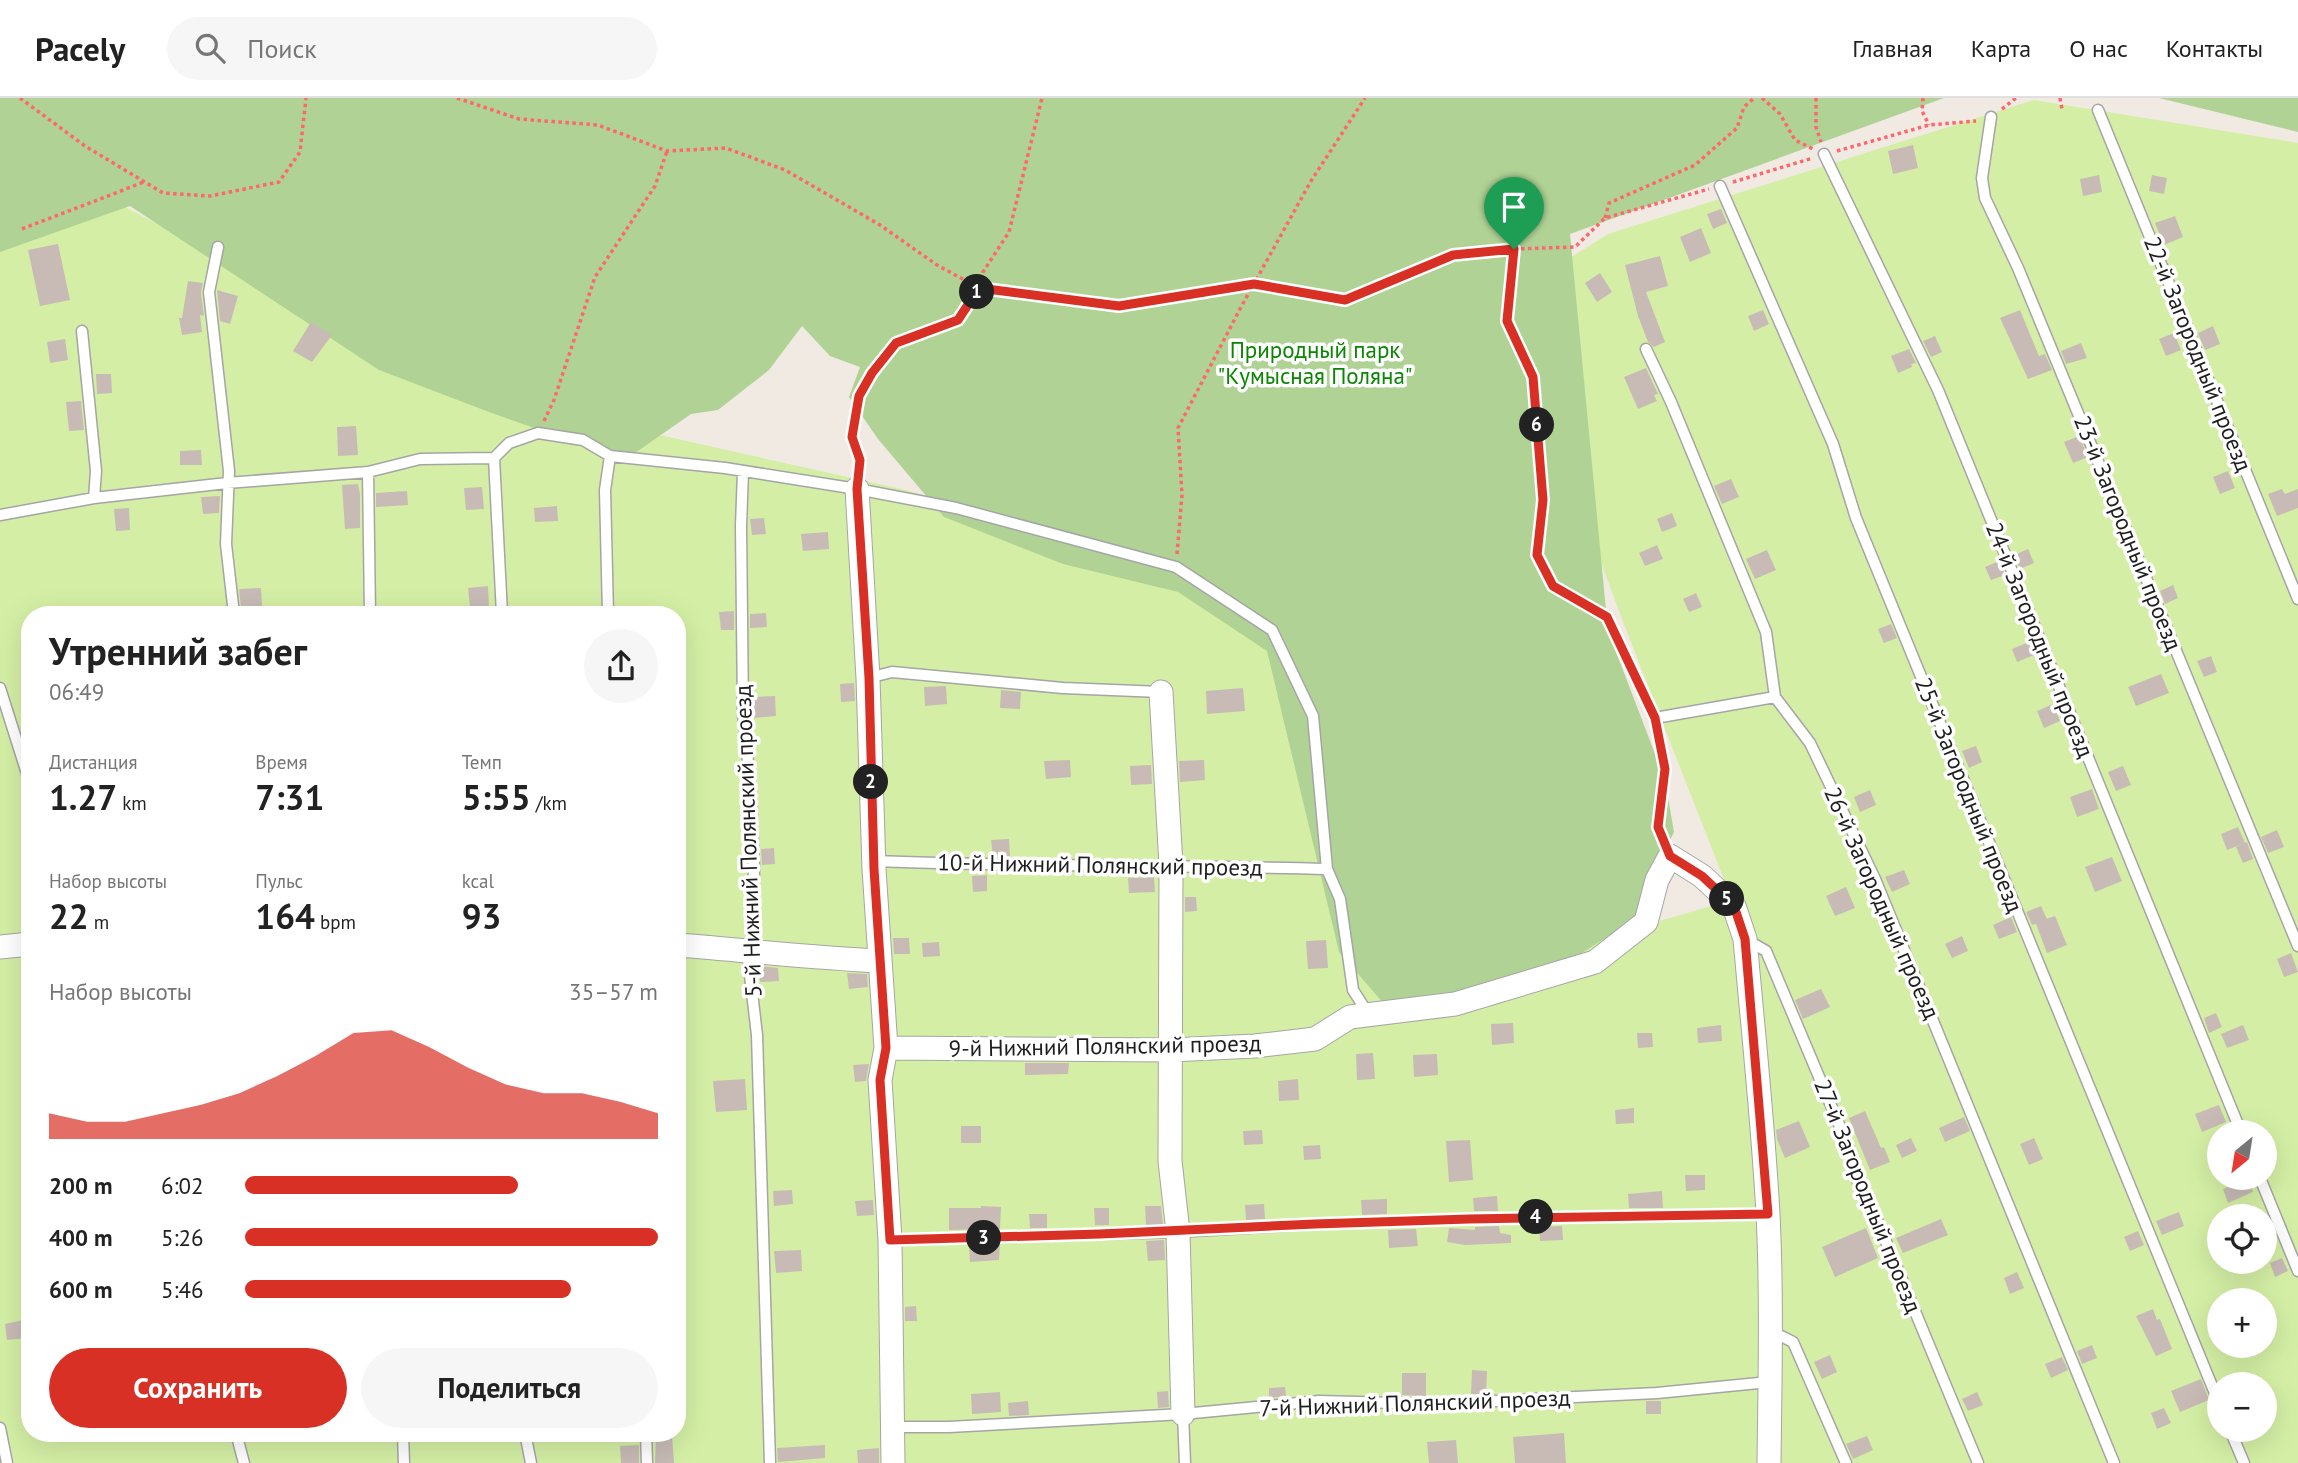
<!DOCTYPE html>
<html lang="ru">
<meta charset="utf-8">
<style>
body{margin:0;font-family:"PT Sans",sans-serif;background:#f6f6f6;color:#222;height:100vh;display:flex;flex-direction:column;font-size:26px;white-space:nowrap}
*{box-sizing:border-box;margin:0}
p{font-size:23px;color:#767676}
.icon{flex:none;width:38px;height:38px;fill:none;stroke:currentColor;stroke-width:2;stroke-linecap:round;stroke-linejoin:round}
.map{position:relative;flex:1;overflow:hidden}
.sheet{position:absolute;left:21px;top:508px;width:665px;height:836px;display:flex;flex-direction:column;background:#fff;border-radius:28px;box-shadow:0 7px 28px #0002}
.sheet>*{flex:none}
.needle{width:46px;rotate:210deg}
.controls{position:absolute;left:2207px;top:1022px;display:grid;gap:14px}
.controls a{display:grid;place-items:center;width:70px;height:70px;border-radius:50%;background:#fff;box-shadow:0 7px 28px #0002;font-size:35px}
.pin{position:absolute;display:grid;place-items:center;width:60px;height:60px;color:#fff;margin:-72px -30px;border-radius:50% 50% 50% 0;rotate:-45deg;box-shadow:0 0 7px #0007}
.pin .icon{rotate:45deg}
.km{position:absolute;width:35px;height:35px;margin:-18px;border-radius:50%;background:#222;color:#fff;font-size:19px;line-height:35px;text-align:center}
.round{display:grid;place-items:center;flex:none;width:74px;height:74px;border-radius:37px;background:#f6f6f6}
.summary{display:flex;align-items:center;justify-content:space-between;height:119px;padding:0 28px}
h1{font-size:38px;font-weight:600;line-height:52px}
.stats{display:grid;grid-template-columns:repeat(3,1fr);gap:10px;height:119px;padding:7px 28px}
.stats div{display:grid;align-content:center}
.stats b{font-size:35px;font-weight:600}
.stats small{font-size:19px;font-weight:400}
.stats p{font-size:19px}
.chart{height:196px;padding:14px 28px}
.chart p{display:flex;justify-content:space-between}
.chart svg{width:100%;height:126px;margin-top:7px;fill:#d93025;opacity:.7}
.primary-button{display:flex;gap:14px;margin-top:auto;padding:14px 28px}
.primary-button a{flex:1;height:80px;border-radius:42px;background:#d93025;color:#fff;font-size:28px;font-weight:600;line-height:80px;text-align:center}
.primary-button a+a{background:#f6f6f6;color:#222}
ul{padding:0 28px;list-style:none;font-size:23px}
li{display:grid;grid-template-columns:112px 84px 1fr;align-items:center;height:52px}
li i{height:18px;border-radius:9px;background:#d93025}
header{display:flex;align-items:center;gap:42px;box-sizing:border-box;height:98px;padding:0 35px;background:#fff;border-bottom:2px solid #e0e0e0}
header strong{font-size:33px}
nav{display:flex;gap:38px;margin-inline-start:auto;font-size:24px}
.search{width:490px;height:63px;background:#f6f6f6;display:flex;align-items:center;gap:18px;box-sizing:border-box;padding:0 24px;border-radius:38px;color:#767676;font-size:26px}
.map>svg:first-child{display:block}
.grass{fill:#d4efa5;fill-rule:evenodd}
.forest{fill:#b0d395}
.building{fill:#c8bbb6}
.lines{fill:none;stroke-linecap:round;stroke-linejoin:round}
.lane-casing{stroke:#a5a5a5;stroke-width:13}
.street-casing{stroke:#a5a5a5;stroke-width:25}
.path{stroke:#ff666d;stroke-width:3.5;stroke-dasharray:3.5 3.5;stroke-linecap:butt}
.lane{stroke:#fff;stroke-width:10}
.street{stroke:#fff;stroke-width:23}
.route-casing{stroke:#fff;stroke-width:14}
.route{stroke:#d93025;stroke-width:9}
.labels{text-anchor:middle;stroke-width:7;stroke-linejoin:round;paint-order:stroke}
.park-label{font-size:23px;fill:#0b8602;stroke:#fff}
.street-label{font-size:23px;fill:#1e1e1e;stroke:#fff}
</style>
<header>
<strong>Pacely</strong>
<div class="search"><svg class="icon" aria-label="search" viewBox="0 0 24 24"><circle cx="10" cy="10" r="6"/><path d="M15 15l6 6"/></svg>Поиск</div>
<nav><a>Главная</a><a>Карта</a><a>О нас</a><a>Контакты</a></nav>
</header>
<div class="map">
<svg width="2298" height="1365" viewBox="0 0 2298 1365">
<rect width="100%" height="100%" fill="#f0eae3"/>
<path class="grass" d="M2034 2 2298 45V1365H0V153L125 109 480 297 906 392 1149 468 1302 559 1327 805 1448 884 1732 802 1620 516 1533 279 1543 177 1608 136ZM30 516H677V1335H30ZM2219 1034H2264V1080H2219ZM2219 1118H2264V1164H2219ZM2219 1202H2264V1248H2219ZM2219 1286H2264V1332H2219Z"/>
<path class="forest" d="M0 0H1944L1570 136 1608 533 1665 682 1674 734 1633 823 1564 866 1398 922 1339 854 1267 553 1178 494 1063 466 944 419 878 341 849 299 860 269 830 258 802 228 769 272 718 312 691 316 625 362 489 314 379 272 130 108 0 154Z
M2159 0H2298V34Z"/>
<path class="building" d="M1913 47 1918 70 1893 76 1888 53Z
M2099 77 2102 94 2083 98 2080 81Z
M2152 77 2167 80 2164 96 2149 93Z
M1721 111 1727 125 1713 131 1707 116Z
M2175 118 2183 139 2164 147 2155 125Z
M1701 130 1711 155 1690 164 1680 139Z
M58 146 70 202 40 208 28 152Z
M1660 158 1668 188 1646 194 1665 244 1654 249 1648 244 1638 218 1625 167Z
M1600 175 1612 194 1597 204 1585 185Z
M188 183 203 185 201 194 204 218 200 217 202 234 182 237 179 220H182Z
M217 192 238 198 230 226 220 223Z
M1763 212 1769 226 1754 233 1748 218Z
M2020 212 2039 258 2045 256 2052 272 2028 281 2000 220Z
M311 224 332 237 312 264 293 253Z
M2213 228 2220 246 2205 252 2198 235Z
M2174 235 2181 252 2166 258 2159 241Z
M1935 238 1942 254 1931 259 1923 243Z
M65 241 68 262 50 265 47 244Z
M2081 245 2087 260 2066 266 2061 253Z
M1909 251 1916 265 1911 266 1912 269 1898 275 1891 258Z
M1646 270 1658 296 1654 297 1657 303 1638 311 1624 279Z
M96 276H111L112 295 97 296Z
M81 303 84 332 69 333 66 304Z
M356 328 358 357 338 358 337 329Z
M2079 338 2088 359 2073 365 2064 344Z
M201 352 202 367H180V353Z
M2228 373 2235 390 2220 396 2213 379Z
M1731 381 1739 399 1722 406 1714 388Z
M358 386 360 396V430L345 431 342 387Z
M482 389 484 411 466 412 464 390Z
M2282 391 2285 396 2298 391V410L2277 418 2268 396Z
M407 393 408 407 376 409V395Z
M220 398 219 415 203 416 201 399Z
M557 408 558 423 535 424 534 410Z
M129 410 130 432 116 433 114 411Z
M1672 415 1677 428 1662 434 1657 421Z
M764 420 766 436 752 437 750 421Z
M828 434 829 451 803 453 801 436Z
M1657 447 1663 461 1645 468 1639 455Z
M2028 451 2034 465 2020 471 2014 457Z
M1767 452 1776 472 1755 481 1746 461Z
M1999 463 2005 477 1991 482 1985 469Z
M2173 487 2178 500 2165 506 2160 493Z
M488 488 489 508 470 509 468 490Z
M261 490 262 509 241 510 239 491Z
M1696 495 1702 509 1689 514 1683 501Z
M734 513V532H721L719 514Z
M766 515 767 529 750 530V516Z
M1891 526 1897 540 1884 545 1878 531Z
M2029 544 2034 557 2017 564 2012 551Z
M2211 558 2217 574 2204 579 2197 563Z
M2161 576 2169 595 2136 608 2128 589Z
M854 585 855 603 841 604 840 586Z
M946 588 947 606 925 608 924 589Z
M1243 590 1245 613 1207 616 1206 593Z
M1001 592 1021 594 1020 611 1000 610Z
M775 598 776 618 754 620 752 599Z
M2053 606 2060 623 2044 630 2037 613Z
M1976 648 1982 664 1969 670 1962 653Z
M1070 662 1071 679 1046 681 1044 663Z
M1204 662 1205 682 1180 684 1179 663Z
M1151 667 1152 686 1131 687 1130 668Z
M2123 668 2131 687 2116 693 2108 674Z
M2092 691 2099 711 2077 719 2070 699Z
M1870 692 1876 707 1860 714 1854 699Z
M2238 729 2245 745 2227 752 2221 736Z
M2277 732 2284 749 2268 755 2261 739Z
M1009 741 1010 759 993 758 991 742Z
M2247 744 2253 761 2243 765 2236 749Z
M774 750 775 766 762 767 761 751Z
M2112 759 2122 783 2095 794 2085 769Z
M1904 772 1910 786 1892 794 1885 779Z
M987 777V793L973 794 972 778Z
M1154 779 1155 794 1129 795 1128 780Z
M1846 789 1855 810 1835 818 1826 798Z
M1185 799H1196L1197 813 1185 814Z
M2041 808 2047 821 2043 822 2055 818 2067 847 2047 855 2036 826 2032 827 2026 814Z
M2011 819 2017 834 1999 841 1993 827Z
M1962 838 1968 853 1952 860 1945 846Z
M893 840H909L910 856H894Z
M1326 842 1328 870 1308 871 1306 843Z
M939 844 940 858 923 859 922 845Z
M2291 855 2298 874 2284 879 2277 861Z
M759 868 778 870 779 883 760 884Z
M847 875 867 876 868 889 849 891Z
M1821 891 1830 909 1803 921 1795 902Z
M2216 915 2222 929 2209 935 2204 920Z
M1513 925 1514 945 1492 947 1491 926Z
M1721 927 1722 943 1698 945 1697 930Z
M2243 927 2249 942 2227 950 2221 936Z
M1637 935H1652L1653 949 1638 950Z
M1373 955 1375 981 1357 982 1356 956Z
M1437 956 1438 977 1414 979 1413 957Z
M1025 965H1069L1068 976 1025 977Z
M869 966 866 983 855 984 853 967Z
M745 981 747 1012 716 1014 713 983Z
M1298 981 1299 1002 1279 1003 1278 983Z
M2219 1007 2226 1024 2202 1034 2195 1016Z
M1634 1010V1025L1616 1026 1615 1012Z
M1865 1013 1881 1050 1884 1049 1890 1064 1870 1072 1849 1020Z
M1964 1019 1970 1033 1945 1044 1939 1030Z
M1799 1023 1810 1049 1785 1060 1777 1041 1776 1032Z
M961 1028H981V1045H961Z
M1262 1032 1263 1046 1244 1047 1243 1033Z
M1911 1040 1917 1053 1902 1060 1896 1047Z
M2034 1040 2043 1061 2029 1067 2020 1046Z
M1470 1042 1473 1082 1449 1084 1446 1043Z
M1320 1047 1321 1061 1304 1062 1303 1048Z
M1685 1077H1705V1092L1686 1093Z
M2248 1081 2253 1094 2228 1105 2223 1091Z
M792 1092 793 1106 774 1108 773 1093Z
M1662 1093 1663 1110H1629L1628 1096Z
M1497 1098 1498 1113H1474L1473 1100Z
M1387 1101V1116L1362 1117 1361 1102Z
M873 1102 874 1117 857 1118 855 1103Z
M1264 1106 1265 1121 1246 1122 1245 1107Z
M981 1108 1001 1109 1000 1131 949 1132V1110H981Z
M1145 1108H1161L1163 1127H1146Z
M1094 1110H1109V1127H1095Z
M2179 1114 2184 1128 2162 1137 2156 1123Z
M1029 1116H1047V1130H1030Z
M1941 1121 1948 1137 1903 1155 1896 1140Z
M1499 1128 1500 1135 1511 1137V1145L1465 1147 1447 1144 1449 1130 1475 1132V1129Z
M1562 1128 1563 1142 1540 1143 1539 1129Z
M1866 1130 1878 1160 1835 1179 1822 1149Z
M1416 1131 1418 1148 1389 1150 1388 1132Z
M2138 1133 2144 1147 2130 1153 2124 1139Z
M1164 1142 1165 1162 1148 1163 1146 1143Z
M1000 1147 999 1162 970 1164 969 1148Z
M801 1152 802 1173 776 1175 774 1153Z
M2282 1160 2288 1173 2275 1179 2270 1165Z
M2017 1174 2024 1190 2010 1196 2004 1180Z
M916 1208 917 1223H905V1209Z
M2153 1211 2157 1222 2160 1221 2172 1251 2156 1258 2136 1218Z
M24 1222 27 1240 7 1242 5 1226Z
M2092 1247 2097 1260 2082 1266 2077 1253Z
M1830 1257 1837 1274 1822 1281 1814 1264Z
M2062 1259 2068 1272 2051 1280 2045 1266Z
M1472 1272 1487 1273 1486 1296H1471Z
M1402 1275H1426V1298L1402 1297Z
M2201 1281 2209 1302 2180 1314 2171 1293Z
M1285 1289 1286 1298 1269 1300V1290Z
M1168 1293 1169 1309 1158 1310 1157 1294Z
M1000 1294 1001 1314 972 1316 971 1296Z
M1977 1294 1983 1307 1968 1313 1962 1301Z
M1028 1303 1029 1317 1009 1318 1008 1305Z
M1646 1303H1661V1316H1646Z
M2164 1310 2171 1325 2157 1331 2151 1315Z
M1564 1335 1566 1365H1515L1513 1339Z
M672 1338 674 1365H655L656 1339Z
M1867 1338 1873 1352 1853 1361 1846 1346Z
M1456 1342 1458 1365H1429L1427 1344Z
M639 1347V1365H621L620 1348Z
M825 1347V1360L778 1364 777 1350Z
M879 1350V1365H858L857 1352Z"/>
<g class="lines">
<defs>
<path id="lane" d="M2098 12 2298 501
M1991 19 1982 80 1985 100 2018 170 2298 848
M1824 56 1938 292 2241 1034
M1720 88 1833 346 1856 420 2219 1305
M218 149 209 194 229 373 226 446 234 516
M82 233 96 373 94 400
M1646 251 1671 304 1766 534 1775 599 1810 645 1875 781 2114 1365
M1533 279 1543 402 1537 457 1553 488 1607 519 1655 620 1665 671 1658 729 1670 758
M743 373 741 428 743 615 751 693 754 771 752 838 747 852 757 937 770 1365
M368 374 370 516
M0 417 94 400 227 385 368 374 420 361 494 360
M502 516 494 360 509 345 538 335 583 342 610 358 725 370 857 391 956 410 1176 469 1272 532 1313 618 1327 771 1340 801 1353 892 1369 917
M608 516 605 392 610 358
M868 580 892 574 1063 590 1161 594
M0 590 30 685
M1655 620 1775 599
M874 763C1025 769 1176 767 1327 771
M1747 842 1766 853 1854 1062C1854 1083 1864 1100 1875 1117L1978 1365
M2260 1080 2298 1173
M890 1142 1178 1134 1315 1126 1469 1121 1768 1116
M1771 1233 1793 1244 1846 1365
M1183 1316 1185 1365
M894 1329H949L1183 1316 1319 1303 1434 1306 1657 1295 1769 1284
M0 1330 7 1365
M2230 1332 2244 1365
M236 1335 244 1365
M403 1335 404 1365
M525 1335 531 1365
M646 1335 647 1365"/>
<path id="street" d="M857 391 868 580 874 771 886 950 880 982 890 1142 893 1365
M1161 594 1171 767 1170 1063 1178 1134 1183 1316
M677 847C745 852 812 860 880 863
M0 849 30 846
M886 950 1171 952 1255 948 1315 941 1350 919 1455 906 1595 864 1646 824 1657 782 1670 758 1702 778 1734 808 1745 841C1753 932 1763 1024 1768 1116 1772 1199 1770 1282 1769 1365"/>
</defs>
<use href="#lane" class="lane-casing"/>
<use href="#street" class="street-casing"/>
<path class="path" d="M20 0 85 48 163 95 210 98 279 84 300 54 306 0
M457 0 519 21 598 27 667 53 726 50 785 72 880 127 937 167 979 190 1119 208 1254 185 1345 202 1453 157 1514 151 1507 223 1527 268
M1762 0 1780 16 1795 42 1813 51
M1816 0V29L1821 44
M1923 0 1922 13 1929 27
M2060 0 2062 11
M2002 11 2016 0
M1837 53 1929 27 1976 23
M1733 84 1813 60
M1605 120 1609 105 1695 67 1737 30 1744 9 1754 0
M22 131 144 84
M1514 151 1575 149 1605 120 1709 91
M544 323 554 302 595 179 655 88 667 53
M859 370 860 362 852 339 859 297 872 275 896 245 958 222 979 190 983 174 1009 134 1042 0
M1177 456 1182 397 1178 330 1241 209 1311 83 1365 0"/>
<use href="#lane" class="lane"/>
<use href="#street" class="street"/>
</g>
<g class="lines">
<defs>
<path id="route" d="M1514 151 1507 223 1533 279 1543 402 1537 457 1553 488 1607 519 1655 620 1665 671 1658 729 1670 758 1702 778 1734 808 1745 841 1768 1116 1469 1121 1315 1126 1100 1136 890 1142 880 982 886 950 874 771 869 580 857 391 860 362 852 339 859 298 872 275 896 245 958 222 979 190 1119 208 1254 186 1345 202 1453 157Z"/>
</defs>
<use href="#route" class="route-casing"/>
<use href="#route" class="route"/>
</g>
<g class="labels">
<g class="park-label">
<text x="1315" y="260">Природный парк<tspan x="1315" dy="26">"Кумысная Поляна"</tspan></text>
</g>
<g class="street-label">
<text transform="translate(2198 256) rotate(68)" y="8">22-й Загородный проезд</text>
<text transform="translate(2128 435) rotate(68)" y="8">23-й Загородный проезд</text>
<text transform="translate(2040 542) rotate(68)" y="8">24-й Загородный проезд</text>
<text transform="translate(1969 697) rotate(68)" y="8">25-й Загородный проезд</text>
<text transform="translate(748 743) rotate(-92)" y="8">5-й Нижний Полянский проезд</text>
<text transform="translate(1100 767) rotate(1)" y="8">10-й Нижний Полянский проезд</text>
<text transform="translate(1882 805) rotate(66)" y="8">26-й Загородный проезд</text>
<text transform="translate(1105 948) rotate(-1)" y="8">9-й Нижний Полянский проезд</text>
<text transform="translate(1868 1098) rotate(68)" y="8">27-й Загородный проезд</text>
<text transform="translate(1415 1305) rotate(-2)" y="8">7-й Нижний Полянский проезд</text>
</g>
</g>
</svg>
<div class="controls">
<a><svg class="needle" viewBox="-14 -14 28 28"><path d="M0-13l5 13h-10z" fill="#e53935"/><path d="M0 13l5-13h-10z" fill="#767676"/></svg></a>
<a><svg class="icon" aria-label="locate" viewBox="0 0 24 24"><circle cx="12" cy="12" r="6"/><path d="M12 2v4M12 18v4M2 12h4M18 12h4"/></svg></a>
<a>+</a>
<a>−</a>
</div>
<div class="pin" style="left:1514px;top:151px;background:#1e9e55"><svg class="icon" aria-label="arrive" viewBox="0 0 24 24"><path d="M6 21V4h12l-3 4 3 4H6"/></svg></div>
<b class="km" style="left:977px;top:194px">1</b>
<b class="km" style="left:871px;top:684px">2</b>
<b class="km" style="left:984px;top:1140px">3</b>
<b class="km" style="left:1536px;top:1119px">4</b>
<b class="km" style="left:1727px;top:801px">5</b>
<b class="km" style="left:1537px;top:327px">6</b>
<section class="sheet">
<div class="summary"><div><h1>Утренний забег</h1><p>06:49</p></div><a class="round"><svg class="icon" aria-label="share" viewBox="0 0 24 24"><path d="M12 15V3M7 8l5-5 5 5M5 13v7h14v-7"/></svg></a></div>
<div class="stats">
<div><p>Дистанция</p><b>1.27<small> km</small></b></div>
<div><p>Время</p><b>7:31</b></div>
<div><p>Темп</p><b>5:55<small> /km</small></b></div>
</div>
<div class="stats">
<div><p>Набор высоты</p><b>22<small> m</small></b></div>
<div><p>Пульс</p><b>164<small> bpm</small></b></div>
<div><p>kcal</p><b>93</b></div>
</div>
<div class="chart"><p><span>Набор высоты</span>35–57 m</p>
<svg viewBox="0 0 160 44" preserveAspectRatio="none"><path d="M0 44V35L10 38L20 38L30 35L40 32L50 28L60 22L70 15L80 7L90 6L100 12L110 19L120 25L130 28L140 28L150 31L160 35V44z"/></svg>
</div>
<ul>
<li><b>200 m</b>6:02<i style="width:66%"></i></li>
<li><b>400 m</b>5:26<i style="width:100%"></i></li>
<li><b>600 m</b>5:46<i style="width:79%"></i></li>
</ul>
<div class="primary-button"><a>Сохранить</a><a>Поделиться</a></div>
</section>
</div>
